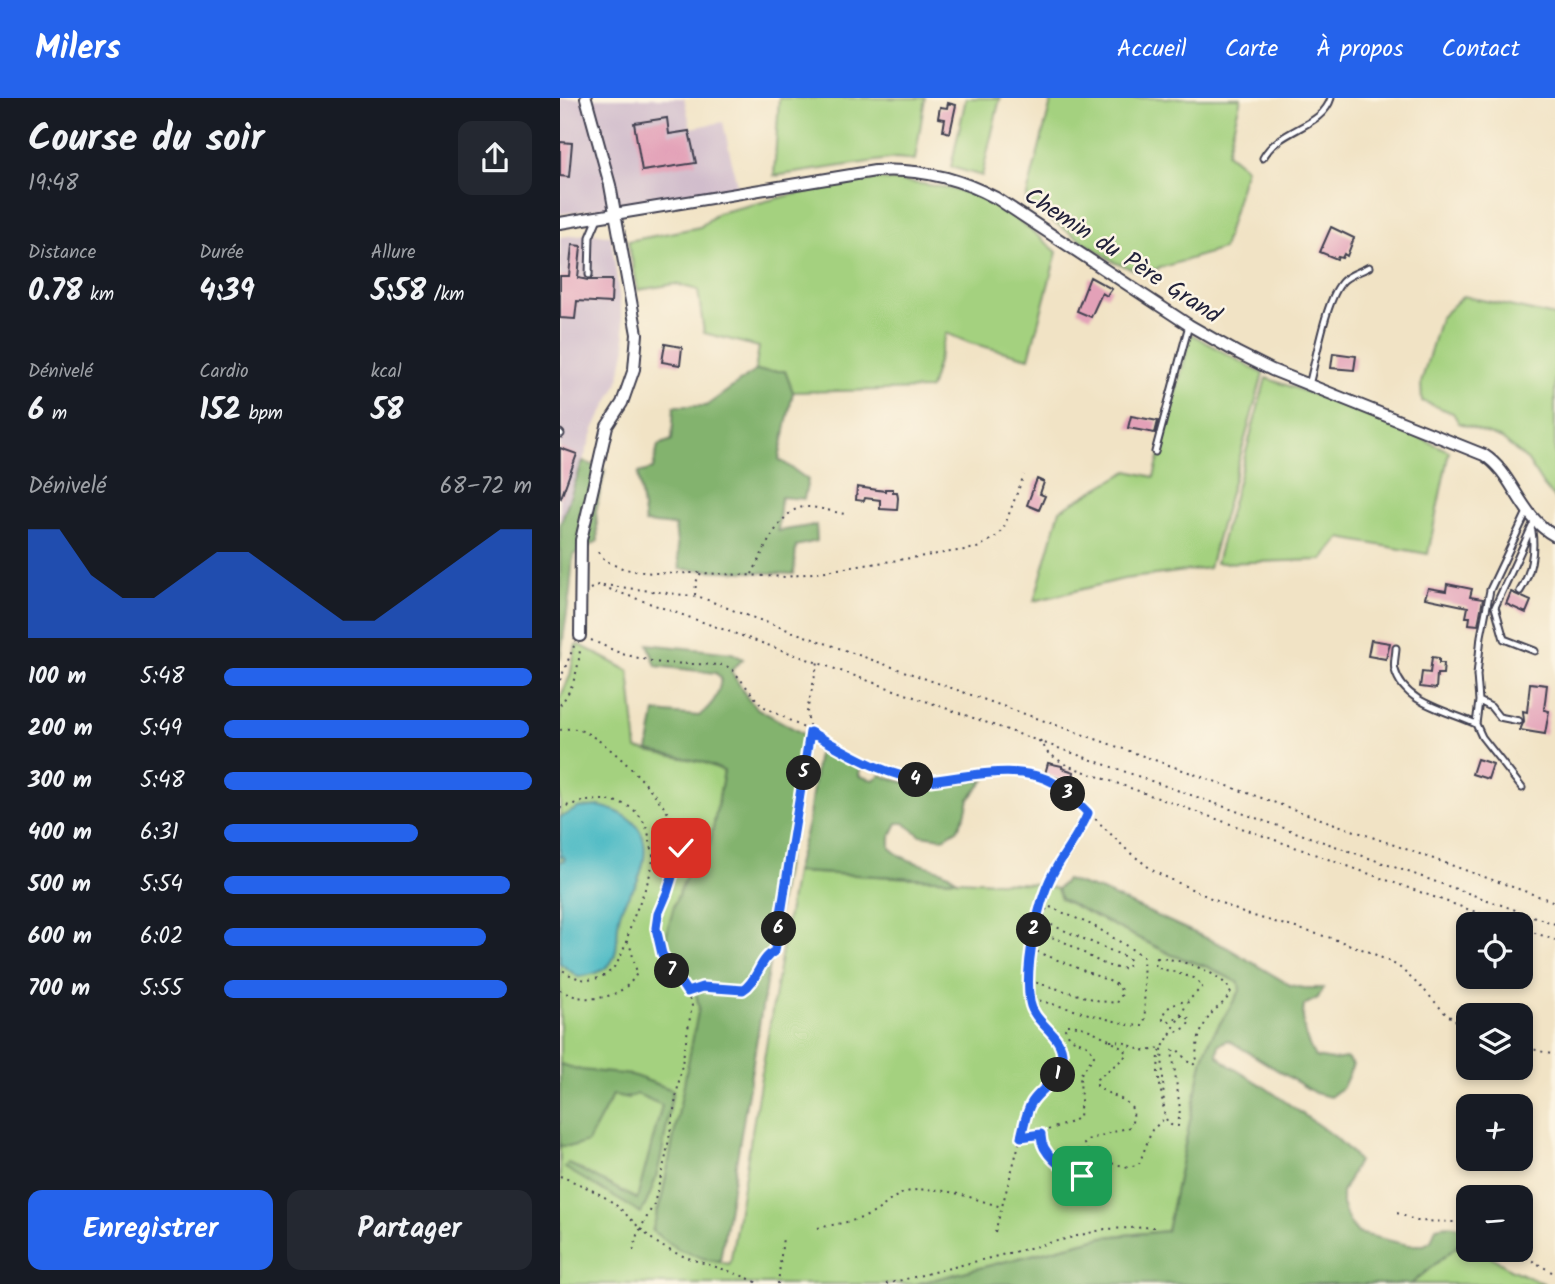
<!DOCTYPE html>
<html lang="fr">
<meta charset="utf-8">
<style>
body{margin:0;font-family:Kalam,sans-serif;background:#242831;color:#f1f3f6;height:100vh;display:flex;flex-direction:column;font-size:26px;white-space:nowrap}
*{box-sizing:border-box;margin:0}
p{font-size:23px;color:#9ea1a6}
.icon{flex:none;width:38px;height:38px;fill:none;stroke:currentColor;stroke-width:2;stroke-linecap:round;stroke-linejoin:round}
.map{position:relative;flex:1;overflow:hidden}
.side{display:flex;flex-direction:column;background:#171b24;width:560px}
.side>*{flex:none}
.controls{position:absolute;left:896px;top:814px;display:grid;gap:14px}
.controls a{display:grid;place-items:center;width:77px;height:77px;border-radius:14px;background:#171b24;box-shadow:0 4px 10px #0003;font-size:35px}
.pin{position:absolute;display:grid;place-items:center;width:60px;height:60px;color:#fff;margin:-30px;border-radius:14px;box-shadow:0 4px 10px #0006}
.km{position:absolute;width:35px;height:35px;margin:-18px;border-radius:50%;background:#222;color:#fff;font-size:19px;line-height:35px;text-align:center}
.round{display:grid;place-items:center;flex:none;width:74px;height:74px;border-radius:14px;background:#242831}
.overview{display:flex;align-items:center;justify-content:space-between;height:119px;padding:0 28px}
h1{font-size:38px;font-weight:600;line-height:52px}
.metrics{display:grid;grid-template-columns:repeat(3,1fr);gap:10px;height:119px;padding:7px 28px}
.metrics div{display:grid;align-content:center}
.metrics b{font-size:30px;font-weight:600}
.metrics small{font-size:19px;font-weight:400}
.metrics p{font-size:19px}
.chart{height:196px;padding:14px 28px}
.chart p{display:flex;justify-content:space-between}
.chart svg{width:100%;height:126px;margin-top:7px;fill:#2563eb;opacity:.7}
.primary-button{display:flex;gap:14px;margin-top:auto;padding:14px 28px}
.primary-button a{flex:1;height:80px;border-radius:14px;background:#2563eb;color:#fff;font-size:28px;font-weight:600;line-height:80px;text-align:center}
.primary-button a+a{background:#242831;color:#f1f3f6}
ul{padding:0 28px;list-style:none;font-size:23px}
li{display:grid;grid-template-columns:112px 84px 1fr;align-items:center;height:52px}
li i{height:18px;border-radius:9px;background:#2563eb}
header{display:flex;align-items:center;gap:42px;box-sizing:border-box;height:98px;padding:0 35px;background:#2563eb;color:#fff}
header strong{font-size:33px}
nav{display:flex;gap:38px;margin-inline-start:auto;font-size:24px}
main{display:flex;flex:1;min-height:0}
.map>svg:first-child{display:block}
.industrial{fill:#d1bdcc}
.green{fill:#a4d17f;stroke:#637a5d;stroke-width:2}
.forest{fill:#83b36e;stroke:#526a54;stroke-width:2}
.water{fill:#4bbac4;stroke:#366e80;stroke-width:2}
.building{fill:#e3a1b8}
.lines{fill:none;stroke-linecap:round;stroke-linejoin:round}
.service-casing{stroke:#413f50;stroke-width:9}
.minor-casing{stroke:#413f50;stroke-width:14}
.path{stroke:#413f50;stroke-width:2;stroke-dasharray:2 5;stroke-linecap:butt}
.service{stroke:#fff;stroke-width:5}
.minor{stroke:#fff;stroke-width:10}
.route-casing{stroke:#fff;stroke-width:14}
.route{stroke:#2563eb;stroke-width:9}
.labels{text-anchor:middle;stroke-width:5;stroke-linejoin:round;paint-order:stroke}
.street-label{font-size:24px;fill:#22223b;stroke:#fcf5e5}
</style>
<header>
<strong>Milers</strong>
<nav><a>Accueil</a><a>Carte</a><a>À propos</a><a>Contact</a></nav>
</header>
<main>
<section class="side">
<div class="overview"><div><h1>Course du soir</h1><p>19:48</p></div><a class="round"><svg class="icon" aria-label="share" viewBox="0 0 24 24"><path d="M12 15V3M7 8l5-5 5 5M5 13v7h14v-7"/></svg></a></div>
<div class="metrics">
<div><p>Distance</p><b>0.78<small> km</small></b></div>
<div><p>Durée</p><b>4:39</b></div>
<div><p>Allure</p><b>5:58<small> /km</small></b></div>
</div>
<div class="metrics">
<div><p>Dénivelé</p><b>6<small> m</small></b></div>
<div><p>Cardio</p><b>152<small> bpm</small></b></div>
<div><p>kcal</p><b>58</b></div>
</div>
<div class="chart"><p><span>Dénivelé</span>68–72 m</p>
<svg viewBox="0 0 160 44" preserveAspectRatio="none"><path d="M0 44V6L10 6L20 22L30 30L40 30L50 22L60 14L70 14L80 22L90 30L100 38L110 38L120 30L130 22L140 14L150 6L160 6V44z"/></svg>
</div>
<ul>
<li><b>100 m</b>5:48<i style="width:100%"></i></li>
<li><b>200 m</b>5:49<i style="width:99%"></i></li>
<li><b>300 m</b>5:48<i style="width:100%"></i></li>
<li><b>400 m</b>6:31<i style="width:63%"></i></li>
<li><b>500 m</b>5:54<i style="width:93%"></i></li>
<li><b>600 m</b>6:02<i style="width:85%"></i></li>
<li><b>700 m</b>5:55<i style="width:92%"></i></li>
</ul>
<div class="primary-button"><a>Enregistrer</a><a>Partager</a></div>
</section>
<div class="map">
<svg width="995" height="1186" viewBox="0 0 995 1186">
<rect width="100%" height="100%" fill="#fcf5e5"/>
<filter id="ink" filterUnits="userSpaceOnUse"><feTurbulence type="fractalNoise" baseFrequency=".0143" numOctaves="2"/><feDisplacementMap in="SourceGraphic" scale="14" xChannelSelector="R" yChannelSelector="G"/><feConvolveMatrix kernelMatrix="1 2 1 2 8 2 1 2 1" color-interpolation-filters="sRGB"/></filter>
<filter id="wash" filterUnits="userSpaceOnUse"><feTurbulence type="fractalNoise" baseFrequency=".00686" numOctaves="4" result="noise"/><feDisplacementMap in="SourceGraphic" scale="28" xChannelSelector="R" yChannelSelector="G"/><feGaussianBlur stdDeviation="1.57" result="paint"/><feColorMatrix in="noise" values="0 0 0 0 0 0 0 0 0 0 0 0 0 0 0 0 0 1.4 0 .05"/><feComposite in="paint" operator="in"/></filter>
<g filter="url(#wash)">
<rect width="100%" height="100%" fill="#f1e3c5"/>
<path class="industrial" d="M0 0H124L131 30 163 24 178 92 0 116Z
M35 135 51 138 66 249 58 285 35 329 0 427V139Z"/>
<path class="green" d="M219 0H365L355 62 336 60 214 78Z
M406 0H440L422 78 391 69Z
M492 0H681L667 55 686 70 663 151 583 175 556 165 465 105Z
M317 81C349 84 388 88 418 98 441 107 478 137 497 154L469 260 410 245 386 235 370 291 233 294 225 273H195L199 249 144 235 138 192 115 186 78 192 68 143 140 129 158 115 235 96Z
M903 198 995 218V401L983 387 968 363 942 341 899 325 893 315 862 303 861 285 880 220Z
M631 236 703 276 649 470 564 481 474 503 500 412 568 373 594 379Z
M706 280 806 315 889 353 868 456 780 440 762 462 656 465Z
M16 547 22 548 69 573 77 651 143 664 164 673 150 746 127 776 114 807V861L135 891 139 909 119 1020 102 1099 96 1116 148 1162 170 1166 235 774 477 786 497 791 501 801 612 857 648 869 679 885 680 893 651 940 643 960 607 1133 543 1139 356 1186H0V600L10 578Z
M908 1148V1152H921L950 1171 985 1186H851L896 1149Z"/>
<path class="forest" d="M195 273H225L233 294 219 361 248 382 244 401 221 399 218 433 256 427 257 443 236 448 234 476 120 471 115 428 85 425 78 375 93 371 98 347 112 342 114 308H146Z
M23 363 45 372 36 413 38 443 13 457 10 494 0 562V427Z
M88 546 172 555 183 561 171 573 188 601 198 611 247 638 160 1163 148 1162 118 1151 92 1133 102 1099 139 909 135 891 114 861 106 839 114 807 127 776 150 746 164 673 143 664 88 653 95 614 139 618C153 606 159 598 161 580L156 575 96 568Z
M259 647 300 667 299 678 313 682 321 677C355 692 389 685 425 682L409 701 405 717 397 732 383 740 360 737 344 725H337L330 739V750C351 770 378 765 397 782L235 774 248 725Z
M506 782 542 793 666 849 730 887 743 890H763L758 900 744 907C741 928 745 941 755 959L773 962 786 960 793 967 783 989 770 999 755 995 668 942 659 946 657 957 670 968 706 990 775 1039 793 1056 798 1063 782 1094V1106L789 1124 798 1135 848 1147H864L871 1143 876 1129C887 1126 898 1126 906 1134L896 1149 851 1186H356L543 1139 607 1133 643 960 651 940 680 893 679 885 648 869 612 857 501 801 497 791Z
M0 966 21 972 72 977 113 992C105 1032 102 1079 81 1115L5 1070 8 1065 77 1101 102 1007 77 996 68 1000 53 997 28 1044 15 1048H0Z"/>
<path class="water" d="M39 708C82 718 95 743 77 784 73 793 64 802 61 812 54 829 62 855 48 868 39 876 28 877 18 879L0 865V765L5 761 3 758 0 760V720L18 710Z"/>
<g id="blocks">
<path class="building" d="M388 5 396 7 390 35 383 33 385 21 378 20 380 9 387 10Z
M107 20 109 36 129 33 136 65 82 73 74 25Z
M0 44 12 45 9 79 0 78Z
M771 129 794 140 787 158 784 156 782 160 778 159 777 161 760 154Z
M12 147 21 148 18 180 28 182H52L51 205 17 203 15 221 0 220V178H9Z
M530 179 552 191 547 198 542 195 531 219 517 213Z
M105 246 122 249 120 267 102 264Z
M773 255 796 258 794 272 771 270Z
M571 318 598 323 595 335 568 330Z
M0 350 17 356 1 400 0 399Z
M477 381 484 384 480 396 485 398 479 412 467 407Z
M297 389 325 393V391H333V394H337L338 400 337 412 320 411V402L305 400 304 403 296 402Z
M887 486 912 491 910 499 923 501 918 527 909 526 910 519H906L908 509 865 500 868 490 886 493Z
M951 494 971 503 966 515 946 506Z
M811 542 830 545 826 561 808 558Z
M872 559 879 560V565H884L883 576H877L876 591 860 589 862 574 870 575Z
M970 585 987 587 984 612 989 613 985 636 960 632 964 623 963 613 967 614Z
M917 661 933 666 928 681 912 676Z
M488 665 502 668V670L514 674 512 685 485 676Z"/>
</g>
</g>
<g filter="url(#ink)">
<use href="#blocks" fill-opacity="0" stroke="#413f50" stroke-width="2"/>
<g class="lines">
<defs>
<path id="service" d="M703 60C719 30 762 30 771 0
M29 177 30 139 38 120
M749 287C756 262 766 198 784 182 791 176 802 173 809 169
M0 335 1 336
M595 354 629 227
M975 422 935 509 944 541 975 553
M960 493C971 476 975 453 972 433
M836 550C836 557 833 566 835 572 844 606 889 613 916 626
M919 603 931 609 939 619 959 623
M962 690 922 639 916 626 919 603 917 577 921 538 930 492 967 414"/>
<path id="minor" d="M0 125 315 73C357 70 399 80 436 100L629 227 678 255 712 272 924 357C954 376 959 418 995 438
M20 538 21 442 47 328 62 305 74 271 77 236 50 87 26 0"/>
</defs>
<use href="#service" class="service-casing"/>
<use href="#minor" class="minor-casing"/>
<path class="path" d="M38 454C55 480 112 475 140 475
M192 476C202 457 221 408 246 409 259 409 273 414 285 416
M43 487 140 499 180 515 995 804
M30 491 38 487 995 826
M135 497 136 484 141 475 226 479 417 450 437 438 444 429 464 377
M31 542 62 556 100 565 164 567 172 571 201 607 305 663 338 678 368 683 456 674 496 686 513 699 569 754 595 774 683 815 771 840 810 854 838 868 865 893 885 915 908 932
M0 582 14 548
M0 607C13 591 19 570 20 550
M0 632C5 631 11 630 16 631 46 637 120 715 121 746 122 773 93 806 96 832 100 862 123 880 132 908L106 1058 94 1106 77 1137 73 1154
M480 642 488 655 506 667 949 826
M0 710C37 697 82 695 90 743 91 748 93 754 93 759 92 779 80 802 73 821 67 838 64 862 49 874 33 887 14 882 0 870
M490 809 534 828 583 858 585 921 582 928 569 927 474 901 471 896 474 884 540 903 557 905 562 896 560 890 554 885 478 854 474 850V840C503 829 537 875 567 870L570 865 568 860 487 825 484 819V813Z
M961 830 995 842
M597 860C618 860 661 874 671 893 667 904 659 907 652 915 642 927 634 947 637 963L633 967 627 963 617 951 612 953 620 1011 618 1028 611 1027 605 1020 598 974 599 956 629 902 643 888 634 880 595 869Z
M0 892C25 907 63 902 77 875L71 851 66 841
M127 894 142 889 177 892 187 890 209 856 215 853 250 634 247 613 258 564
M508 927C527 927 552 943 567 954L564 960 537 981V988C554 1002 583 1001 570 1029L527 1042 524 1046 527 1052 543 1060 544 1064C539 1070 528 1077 520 1077 505 1078 480 1051 481 1036 493 1027 509 1029 519 1018L521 1003 520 977 534 958 529 948 510 940 505 931Z
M610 937 627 929 630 922 626 918H620L610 923 603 922C602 908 616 906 628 902
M550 943C576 942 574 960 602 949L604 1011
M961 948 995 957
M462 1039 480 1036
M545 1064 569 1069 579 1066 592 1032 605 1020
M0 1078C19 1086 40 1094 57 1108 72 1121 87 1140 105 1150 136 1166 170 1170 200 1186
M837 1115 857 1123 895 1124 908 1128
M258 1130C275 1126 300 1123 315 1114 326 1107 334 1097 347 1094 377 1085 413 1101 442 1109
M435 1134 470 1006 494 983 503 964 501 946 471 909 469 891 472 836 489 783 521 731 528 716
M954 1152 995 1176
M218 1186 223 1139
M326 1186 545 1131 594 1129"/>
<use href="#service" class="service"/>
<use href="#minor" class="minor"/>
</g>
</g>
<g class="lines" filter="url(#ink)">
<defs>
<path id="route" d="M121 750 107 795 98 816 96 830 102 856 127 894 142 889 183 892C198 883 199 861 215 853L250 634C287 654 325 679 368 683 408 679 459 664 496 686 508 693 518 705 528 715 520 735 507 751 496 770 478 799 464 869 470 904 474 927 505 936 502 962 500 983 483 988 472 1004 466 1013 464 1028 461 1039L481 1036C480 1055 504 1074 522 1078"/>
</defs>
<use href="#route" class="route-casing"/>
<use href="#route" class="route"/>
</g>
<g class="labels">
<g class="street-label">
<text transform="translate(563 157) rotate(33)" y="8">Chemin du Père Grand</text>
</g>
</g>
</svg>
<div class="controls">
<a><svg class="icon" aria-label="locate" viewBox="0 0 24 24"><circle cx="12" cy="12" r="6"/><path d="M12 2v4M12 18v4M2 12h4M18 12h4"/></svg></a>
<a><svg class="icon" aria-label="layers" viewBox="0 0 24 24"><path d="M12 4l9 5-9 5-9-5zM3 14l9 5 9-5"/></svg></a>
<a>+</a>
<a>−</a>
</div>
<div class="pin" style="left:522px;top:1078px;background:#1e9e55"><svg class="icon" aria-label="arrive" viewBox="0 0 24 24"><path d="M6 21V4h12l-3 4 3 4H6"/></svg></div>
<div class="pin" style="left:121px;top:750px;background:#d93025"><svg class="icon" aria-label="check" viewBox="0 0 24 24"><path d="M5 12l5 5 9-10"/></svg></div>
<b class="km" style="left:498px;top:977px">1</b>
<b class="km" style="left:474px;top:832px">2</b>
<b class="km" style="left:508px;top:696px">3</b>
<b class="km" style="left:356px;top:682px">4</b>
<b class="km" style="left:244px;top:675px">5</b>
<b class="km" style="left:219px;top:831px">6</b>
<b class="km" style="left:112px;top:873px">7</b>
</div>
</main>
